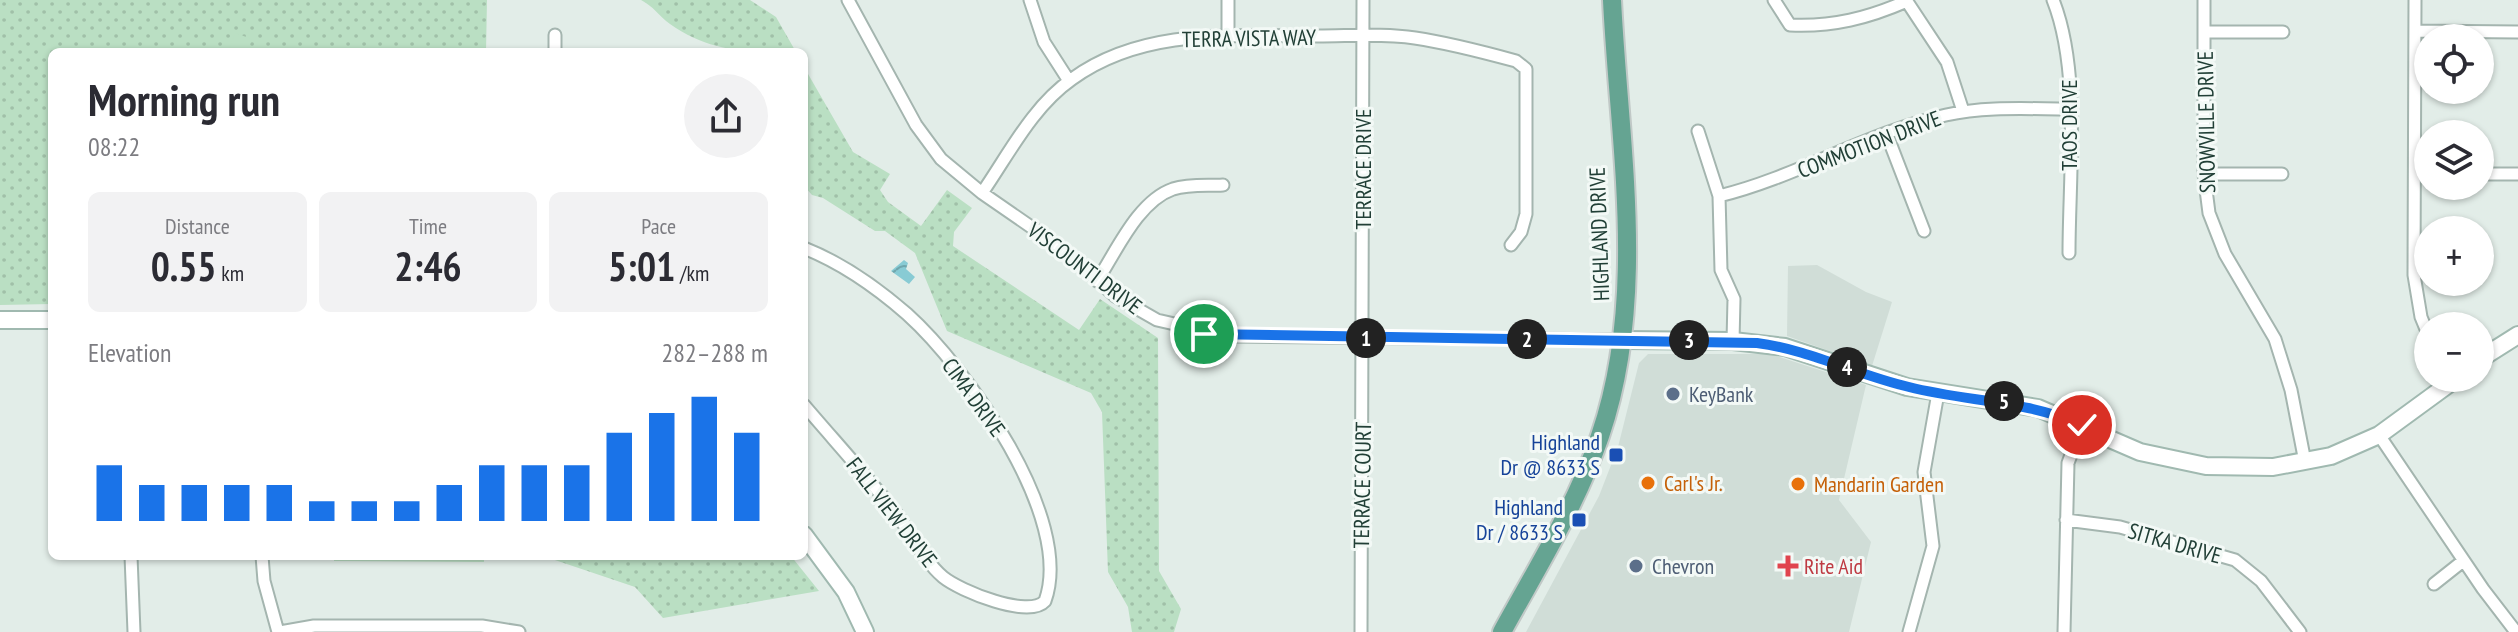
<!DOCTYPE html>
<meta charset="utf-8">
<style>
body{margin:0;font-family:"PT Sans Narrow",sans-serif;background:#f2f2f3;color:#2b2b33;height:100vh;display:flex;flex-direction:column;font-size:30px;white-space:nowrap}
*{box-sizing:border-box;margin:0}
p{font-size:26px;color:#7c7c81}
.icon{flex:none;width:44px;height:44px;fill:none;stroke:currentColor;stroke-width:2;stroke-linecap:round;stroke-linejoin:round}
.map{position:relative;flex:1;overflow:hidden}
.sheet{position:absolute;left:48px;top:48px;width:760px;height:512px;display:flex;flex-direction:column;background:#fff;border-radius:12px;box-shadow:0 2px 6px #0004}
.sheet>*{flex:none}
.controls{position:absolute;left:2414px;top:24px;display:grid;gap:16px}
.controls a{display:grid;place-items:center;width:80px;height:80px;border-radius:50%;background:#fff;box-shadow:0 2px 6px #0004;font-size:40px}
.pin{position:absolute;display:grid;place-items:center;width:68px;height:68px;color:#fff;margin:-34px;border:4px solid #fff;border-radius:50%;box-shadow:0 2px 8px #0007}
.km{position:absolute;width:40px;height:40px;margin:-20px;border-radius:50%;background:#222;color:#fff;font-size:22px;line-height:40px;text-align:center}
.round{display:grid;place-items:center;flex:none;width:84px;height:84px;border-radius:42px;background:#f2f2f3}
.summary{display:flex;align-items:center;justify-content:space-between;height:136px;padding:0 40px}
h1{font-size:44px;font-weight:700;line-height:60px}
.figures{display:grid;grid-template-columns:repeat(3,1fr);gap:12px;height:136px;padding:8px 40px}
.figures div{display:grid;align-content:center;border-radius:12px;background:#f2f2f3;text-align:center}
.figures b{font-size:40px;font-weight:700}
.figures small{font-size:22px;font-weight:400}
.figures p{font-size:22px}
.chart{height:224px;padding:16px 40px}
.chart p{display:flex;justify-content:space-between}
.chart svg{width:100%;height:144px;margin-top:8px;stroke:#1a73e8;stroke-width:6}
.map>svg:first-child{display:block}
.built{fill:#d0ddd7}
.grass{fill:url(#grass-dots)}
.pitch{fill:#badfc3}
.water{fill:url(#water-waves)}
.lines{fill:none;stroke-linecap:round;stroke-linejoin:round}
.street-casing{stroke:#a4b5af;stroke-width:15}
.secondary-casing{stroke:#a0b9b0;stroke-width:20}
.primary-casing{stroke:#c1c9c7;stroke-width:22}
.street{stroke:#fff;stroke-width:11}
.secondary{stroke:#fff;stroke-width:16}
.primary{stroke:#65a492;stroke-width:18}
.route-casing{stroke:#fff;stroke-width:16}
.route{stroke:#1a73e8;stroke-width:10}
.service-dot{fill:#5c6f8a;stroke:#f3f9f6;stroke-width:3}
.transit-dot{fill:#1a4fb4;stroke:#f3f9f6;stroke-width:3}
.food-dot{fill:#e8710a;stroke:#f3f9f6;stroke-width:3}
.health-dot{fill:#e0444e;stroke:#f3f9f6;stroke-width:3}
.labels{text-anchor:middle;stroke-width:6;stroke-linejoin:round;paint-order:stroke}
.street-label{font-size:22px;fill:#213f36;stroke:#f3f9f6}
.service-label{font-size:22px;fill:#4e5e75;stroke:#f3f9f6;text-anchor:start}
.transit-label{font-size:22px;fill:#164399;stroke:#f3f9f6;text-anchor:end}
.food-label{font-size:22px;fill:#c56008;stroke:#f3f9f6;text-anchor:start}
.health-label{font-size:22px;fill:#be3a42;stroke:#f3f9f6;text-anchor:start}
</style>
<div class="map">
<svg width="2518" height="632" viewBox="0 0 2518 632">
<defs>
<pattern id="grass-dots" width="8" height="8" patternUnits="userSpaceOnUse" patternTransform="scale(2)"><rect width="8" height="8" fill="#badfc3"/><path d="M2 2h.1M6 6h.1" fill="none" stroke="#a0c0a8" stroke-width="1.8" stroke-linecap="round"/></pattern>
<pattern id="water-waves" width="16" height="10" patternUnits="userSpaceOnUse" patternTransform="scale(2)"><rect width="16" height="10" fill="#88cbd4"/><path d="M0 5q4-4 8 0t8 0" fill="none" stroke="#6fa6ad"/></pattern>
</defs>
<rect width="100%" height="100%" fill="#e2ede8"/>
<path class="built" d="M1817 265 1866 292 1892 302 1872 366 1787 336 1788 266Z
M1648 354H1770L1866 385 1839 500 1871 542 1849 632H1526L1599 496 1618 447 1639 363Z"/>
<path class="grass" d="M0 0H487L486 52H52V304L0 305Z
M641 0H750L776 17 796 52C748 52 711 53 670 24 659 16 653 6 641 0Z
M804 67 853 152 890 174 880 190 888 202 921 226 947 190 972 208 954 232 953 246 1079 330 1100 299 1158 338 1159 571 1181 609 1174 632H1132L1128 607 1108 572 1102 412 1091 393 947 331 915 253 885 231H875L823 198 812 195 804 186Z
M334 556H484V562L334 561Z
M543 556H791L819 591 663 618 635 587Z"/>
<path class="pitch" d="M235 33 252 39 247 52H228Z"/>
<path class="water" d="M904 260 908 263 906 269 915 277 909 284 891 271Z"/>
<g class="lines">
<defs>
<path id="street" d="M848 0 916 125 941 159 982 193 1063 249 1115 296 1157 320 1227 336 1622 340
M1030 0 1044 42 1069 81
M1774 0 1790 25C1833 27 1868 18 1907 1
M1906 0 1947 62 1963 111
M2053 0C2081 70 2069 176 2069 253
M2204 0V174L2209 213 2225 254 2275 339 2291 390 2305 462
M2415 0 2414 275 2421 317 2428 334
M2415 31 2518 32
M2204 32H2283
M1228 35V0
M555 52V35
M1698 131 1719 196 1721 270 1734 299 1733 341
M1887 135 1924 231
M2204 174H2282
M2415 174H2428
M2480 174H2518
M982 193C1009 154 1032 107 1072 79 1143 27 1235 36 1318 36 1350 36 1384 33 1415 38 1449 43 1483 52 1516 61L1526 69V214L1521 232 1511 245
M1719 196C1797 177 1868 132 1946 115 1986 106 2028 109 2069 109
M804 248C842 263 876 287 907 314 966 367 1075 518 1045 601 1029 619 960 591 943 577 922 559 910 530 892 508 864 473 833 439 804 405
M1097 281C1116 252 1138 201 1173 189 1189 184 1207 186 1223 185
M2379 435 2483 589 2516 632
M2066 520 2120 527 2235 560 2261 581 2300 632
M131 556 134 632
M262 556 264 581 278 632
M2434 584 2463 561
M280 632 314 626H482L519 632
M1361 632 1363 0
M1909 632 1933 546 1924 472 1938 393
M2064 632 2068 463 2082 425"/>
<path id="secondary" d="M0 320H52
M1622 340 1733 341 1785 347 1907 387 2038 408 2140 452 2206 466 2273 467 2331 456 2379 435 2457 378
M2480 359 2518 335
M804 535 846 592 865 632"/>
<path id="primary" d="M1502 632C1537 568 1576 506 1600 436 1648 296 1619 144 1612 0"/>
</defs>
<use href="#street" class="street-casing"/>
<use href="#secondary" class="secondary-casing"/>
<use href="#primary" class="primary-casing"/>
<use href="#street" class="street"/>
<use href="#secondary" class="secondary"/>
<use href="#primary" class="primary"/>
</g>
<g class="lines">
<defs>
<path id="route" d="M1204 334 1757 343C1810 350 1857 375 1909 387 1968 402 2026 400 2082 425"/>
</defs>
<use href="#route" class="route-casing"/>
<use href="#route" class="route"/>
</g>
<g class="service-dot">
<circle cx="1673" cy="394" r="8"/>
<circle cx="1636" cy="566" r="8"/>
</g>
<g class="transit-dot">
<rect x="1608" y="447" width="16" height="16" rx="4"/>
<rect x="1571" y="512" width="16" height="16" rx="4"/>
</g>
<g class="food-dot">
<circle cx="1648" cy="483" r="8"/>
<circle cx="1798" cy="484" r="8"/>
</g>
<path class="health-dot" d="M1784 554h8v8h8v8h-8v8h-8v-8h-8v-8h8z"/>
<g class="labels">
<g class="street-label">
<text transform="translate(1249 38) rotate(-1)" y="8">TERRA VISTA WAY</text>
<text transform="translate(2206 122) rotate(-91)" y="8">SNOWVILLE DRIVE</text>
<text transform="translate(2069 125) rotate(-90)" y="8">TAOS DRIVE</text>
<text transform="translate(1869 144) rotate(-21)" y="8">COMMOTION DRIVE</text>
<text transform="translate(1363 169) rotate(-90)" y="8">TERRACE DRIVE</text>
<text transform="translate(1599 234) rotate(-92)" y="8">HIGHLAND DRIVE</text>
<text transform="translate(1085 268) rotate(37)" y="8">VISCOUNTI DRIVE</text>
<text transform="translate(974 397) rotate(54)" y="8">CIMA DRIVE</text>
<text transform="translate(1362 485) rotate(-89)" y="8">TERRACE COURT</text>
<text transform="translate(892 512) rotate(52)" y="8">FALL VIEW DRIVE</text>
<text transform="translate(2175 543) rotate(16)" y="8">SITKA DRIVE</text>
</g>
<g class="service-label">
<text x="1689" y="402">KeyBank</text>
<text x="1652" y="574">Chevron</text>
</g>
<g class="transit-label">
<text x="1600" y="450">Highland<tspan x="1600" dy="25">Dr @ 8633 S</tspan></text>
<text x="1563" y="515">Highland<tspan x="1563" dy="25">Dr / 8633 S</tspan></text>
</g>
<g class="food-label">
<text x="1664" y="491">Carl's Jr.</text>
<text x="1814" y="492">Mandarin Garden</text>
</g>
<g class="health-label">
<text x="1804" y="574">Rite Aid</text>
</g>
</g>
</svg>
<div class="controls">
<a><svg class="icon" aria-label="locate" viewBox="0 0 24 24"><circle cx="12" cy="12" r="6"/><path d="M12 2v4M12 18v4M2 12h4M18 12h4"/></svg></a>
<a><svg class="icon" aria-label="layers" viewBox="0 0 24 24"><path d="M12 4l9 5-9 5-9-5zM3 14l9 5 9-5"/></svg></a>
<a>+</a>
<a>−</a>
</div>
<div class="pin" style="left:1204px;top:334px;background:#1e9e55"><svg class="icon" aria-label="arrive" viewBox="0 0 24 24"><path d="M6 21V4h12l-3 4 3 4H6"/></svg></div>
<div class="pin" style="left:2082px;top:425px;background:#d93025"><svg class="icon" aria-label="check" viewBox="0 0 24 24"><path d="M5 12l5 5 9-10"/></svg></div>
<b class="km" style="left:1366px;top:338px">1</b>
<b class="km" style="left:1527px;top:339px">2</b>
<b class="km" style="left:1689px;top:340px">3</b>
<b class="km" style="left:1847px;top:367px">4</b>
<b class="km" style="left:2004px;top:401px">5</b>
<section class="sheet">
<div class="summary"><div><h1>Morning run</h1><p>08:22</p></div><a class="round"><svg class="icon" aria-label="share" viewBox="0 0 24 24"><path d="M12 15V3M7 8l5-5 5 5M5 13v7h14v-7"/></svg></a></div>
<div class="figures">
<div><p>Distance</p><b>0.55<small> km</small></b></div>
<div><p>Time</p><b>2:46</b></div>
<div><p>Pace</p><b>5:01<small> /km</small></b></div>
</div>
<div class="chart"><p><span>Elevation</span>282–288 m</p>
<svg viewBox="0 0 160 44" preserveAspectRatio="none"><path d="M5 44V27M15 44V33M25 44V33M35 44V33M45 44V33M55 44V38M65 44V38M75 44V38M85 44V33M95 44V27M105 44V27M115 44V27M125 44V17M135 44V11M145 44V6M155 44V17"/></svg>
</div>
</section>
</div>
